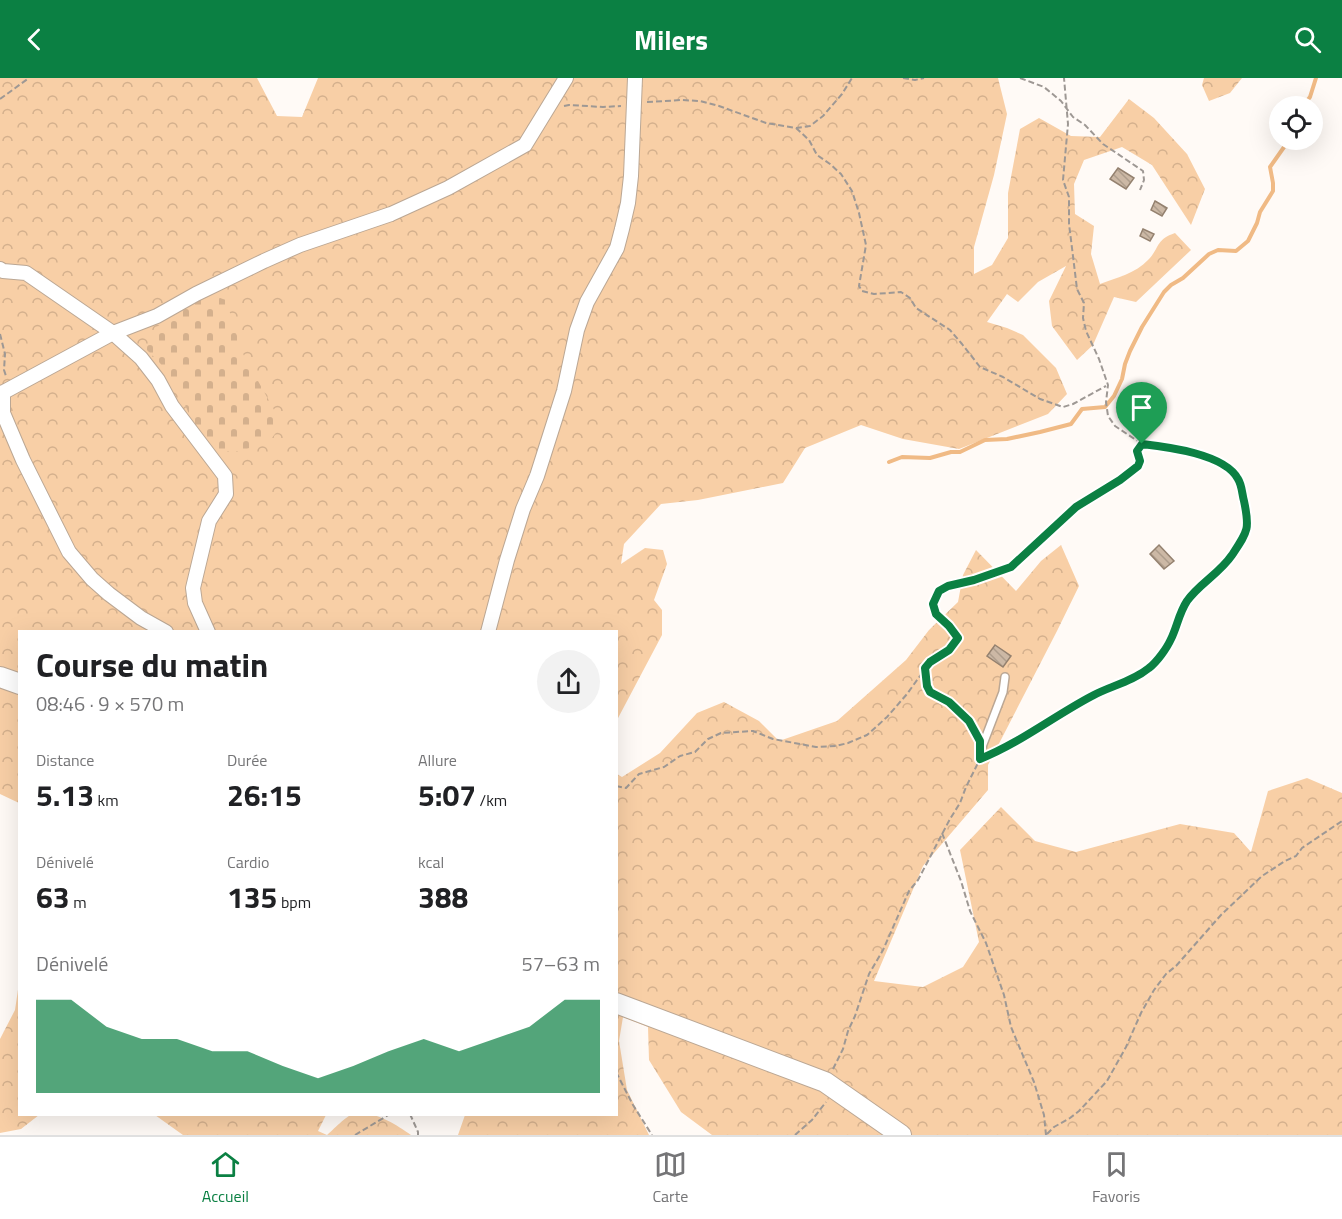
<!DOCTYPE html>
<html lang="fr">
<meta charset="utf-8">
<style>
body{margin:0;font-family:"Titillium Web",sans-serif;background:#f2f2f2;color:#202124;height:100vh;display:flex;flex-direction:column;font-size:22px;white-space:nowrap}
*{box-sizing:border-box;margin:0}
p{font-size:20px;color:#757577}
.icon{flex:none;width:33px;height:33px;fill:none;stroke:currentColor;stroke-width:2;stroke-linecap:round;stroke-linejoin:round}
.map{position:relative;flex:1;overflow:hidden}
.side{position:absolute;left:18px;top:552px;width:600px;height:486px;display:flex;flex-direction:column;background:#fff;border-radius:0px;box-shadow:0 6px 24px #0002}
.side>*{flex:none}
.controls{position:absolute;left:1269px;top:18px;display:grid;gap:12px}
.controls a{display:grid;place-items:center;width:54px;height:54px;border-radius:50%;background:#fff;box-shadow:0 6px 24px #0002;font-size:30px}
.pin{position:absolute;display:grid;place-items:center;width:51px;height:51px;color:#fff;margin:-62px -26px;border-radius:50% 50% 50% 0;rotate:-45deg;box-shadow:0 0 6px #0007}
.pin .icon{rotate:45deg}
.round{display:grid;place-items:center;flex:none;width:63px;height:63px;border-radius:32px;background:#f2f2f2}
.head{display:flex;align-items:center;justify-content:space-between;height:102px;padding:0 18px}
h1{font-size:33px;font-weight:700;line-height:45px}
.figures{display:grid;grid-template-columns:repeat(3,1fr);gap:9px;height:102px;padding:6px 18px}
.figures div{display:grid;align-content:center}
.figures b{font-size:30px;font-weight:700}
.figures small{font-size:16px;font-weight:400}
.figures p{font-size:16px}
.chart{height:168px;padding:12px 18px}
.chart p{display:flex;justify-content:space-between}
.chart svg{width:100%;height:108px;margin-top:6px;fill:#0b8043;opacity:.7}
header{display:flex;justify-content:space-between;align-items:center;height:78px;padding:0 18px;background:#0b8043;color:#fff;font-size:27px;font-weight:700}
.dock{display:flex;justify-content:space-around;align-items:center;height:84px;border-top:2px solid #e0e0e0;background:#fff;font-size:16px;color:#757577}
.dock a{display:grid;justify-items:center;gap:3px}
.dock .current{color:#0b8043}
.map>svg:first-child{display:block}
.forest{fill:url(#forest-crowns)}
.cemetery{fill:url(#cemetery-stones)}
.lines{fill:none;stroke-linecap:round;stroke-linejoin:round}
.stream{stroke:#f0ba85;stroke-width:4}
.building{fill:url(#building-back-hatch);stroke:#94816f;stroke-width:1.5}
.lane-casing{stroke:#bba794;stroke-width:10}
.street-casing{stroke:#bba794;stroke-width:16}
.secondary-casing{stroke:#bba794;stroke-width:22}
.path{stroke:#9e9894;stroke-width:2;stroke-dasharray:6 3;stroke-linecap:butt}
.lane{stroke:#fff;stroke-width:7}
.street{stroke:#fff;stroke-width:14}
.secondary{stroke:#fff;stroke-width:20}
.route-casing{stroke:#fff;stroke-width:12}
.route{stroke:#0b8043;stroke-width:8}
</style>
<header><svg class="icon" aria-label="back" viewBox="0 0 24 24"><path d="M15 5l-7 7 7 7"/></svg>Milers<svg class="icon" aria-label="search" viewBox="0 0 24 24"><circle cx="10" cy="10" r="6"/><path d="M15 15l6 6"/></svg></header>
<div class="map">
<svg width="1342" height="1057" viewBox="0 0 1342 1057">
<defs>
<pattern id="forest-crowns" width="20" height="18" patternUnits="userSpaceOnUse" patternTransform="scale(1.5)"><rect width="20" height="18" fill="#f8cfa6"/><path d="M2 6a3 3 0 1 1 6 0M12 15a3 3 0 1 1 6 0" fill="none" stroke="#d4b08d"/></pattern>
<pattern id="cemetery-stones" width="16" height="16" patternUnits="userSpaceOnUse" patternTransform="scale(1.5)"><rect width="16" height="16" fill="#f8cfa6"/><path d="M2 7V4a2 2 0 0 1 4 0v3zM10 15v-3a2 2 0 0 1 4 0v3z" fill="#d4b08d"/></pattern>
<pattern id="building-back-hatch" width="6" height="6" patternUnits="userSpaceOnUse" patternTransform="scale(1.5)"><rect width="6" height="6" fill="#ccb8a5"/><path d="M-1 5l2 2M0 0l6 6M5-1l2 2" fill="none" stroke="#ae9d8c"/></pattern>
</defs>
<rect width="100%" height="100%" fill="#fffaf6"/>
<path class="forest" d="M0 0H257L277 38 302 39 318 0H998L1007 36 994 97 974 169V196L992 187 1008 160V115L1020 51 1039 40 1071 58 1100 59 1129 21 1154 40 1187 76 1205 111 1191 147 1152 87 1122 69 1084 82 1074 106 1075 136 1094 148 1091 176 1100 206C1116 200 1136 195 1148 182 1160 170 1155 162 1175 155L1191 172 1136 224 1114 219 1093 267 1077 282 1052 248 1049 223 1066 188 1038 204 1018 224 1007 216 987 244 1007 250 1023 257 1056 290 1067 316 1048 336 959 371 903 361 861 347 805 370 783 405 698 422 661 426 624 466 621 486 645 470 663 472 667 486 654 522 662 532V557L617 642 616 554H20L19 725 0 716Z
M1204 0H1242L1230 15 1209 23 1202 7Z
M1061 467 1079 508 1057 553 988 687V712L923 788 874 903 923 909 963 889 979 864 960 772 1001 729 1035 763 1076 774 1180 746 1234 755 1251 774 1268 713 1307 700 1342 715V1057H712L681 1034 649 982 648 949 623 939 619 963 627 1012 649 1057H458L465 1037 616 1036 617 696 622 699 660 675 697 635 724 624 759 643 779 663 837 643 906 582 929 552 958 524 963 497 976 472 1016 513 1041 483Z
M19 905 20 1036 39 1037 21 1051 0 1055V961L15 932Z
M155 1037H326L318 1053 327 1057C333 1052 346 1038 353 1036 374 1032 395 1046 411 1057H183Z"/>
<path class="cemetery" d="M211 217 226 222 242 274 278 339V352L271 361 242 373H221L212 369 197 355 181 317 160 285 146 271 154 251 187 227Z"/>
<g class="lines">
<path class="stream" d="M1303 28 1310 19 1316 0
M889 384 902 379 930 380 951 374H960L985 362 1007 361 1040 354 1071 346 1082 331 1105 329 1114 318 1122 301 1125 286 1130 273 1142 249 1164 214 1171 207 1183 200 1209 176 1218 172 1236 173 1248 163 1257 145 1260 134 1273 113V105L1270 89 1289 62"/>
</g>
<path class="building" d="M1118 90 1134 100 1126 111 1110 101Z
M1155 123 1167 130 1162 138 1151 132Z
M1143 151 1154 156 1150 163 1140 158Z
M1159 467 1174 483 1164 491 1150 476Z
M995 567 1011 578 1003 589 987 578Z"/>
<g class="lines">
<defs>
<path id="lane" d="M980 674 1003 614 1005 599"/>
<path id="street" d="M0 191 3 193 26 195 113 255 141 280 158 302 172 328 225 398 226 416 209 443 193 510 195 525 208 554
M3 314V335L23 382 69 474 92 501 109 516 141 540 166 554
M0 316 113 255 157 238 196 216 264 183 300 167 391 136 448 110 525 67 566 0
M488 554 507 482 523 431 537 398 564 313 577 252 587 224 617 170 622 151 628 125 631 98 635 0"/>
<path id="secondary" d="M0 599 20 606
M616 925 825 1004 901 1057"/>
</defs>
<use href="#lane" class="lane-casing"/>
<use href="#street" class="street-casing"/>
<use href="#secondary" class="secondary-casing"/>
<path class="path" d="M903 0 915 2 924 0
M1020 0 1044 9 1061 23 1073 39 1085 47 1103 66 1143 93 1144 102 1140 112
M0 21 29 0
M647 24 682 22 700 23 719 28 766 45 796 50 810 48 823 38 842 16 852 0
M564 28 569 27 603 29 621 28
M796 50 809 62 817 77 830 86 841 96 852 113 859 135 866 167 859 208 862 213 874 216 901 214 910 220 916 230 950 252 962 266 980 289 1003 299 1040 321 1063 329 1073 326 1106 308
M0 256 5 276 4 292 6 298
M925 593C925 599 925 606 929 611 933 617 943 620 949 624 961 633 969 644 977 657
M988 677 1011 666 1094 617 1135 599 1150 589 1171 562 1180 537 1188 522 1230 480 1247 452 1248 443 1242 411 1238 400 1227 389 1206 378 1171 369 1142 366 1115 348 1108 338 1106 324 1108 307 1099 281 1086 253 1083 240 1084 225 1077 211 1072 170 1069 146V119L1063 102 1068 46 1064 0
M616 708 626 710 639 696 664 689 680 678 695 674 708 661 721 655 753 653 773 661 816 669 836 668 848 665 867 657 887 639 907 616 930 584 949 572 958 560 949 548 936 536 933 526 940 513 948 508 974 502 1011 489 1076 429 1120 402 1138 388 1140 383 1137 373 1142 366
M942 755 961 803 970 833 986 865 1004 917 1011 949 1034 1004 1044 1037 1046 1057
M833 991 843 971 848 953 855 938 869 896 883 872 909 813 918 802 950 741 960 725 966 709 979 683
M616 994 633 1027 652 1057
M410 1036 418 1054V1057
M1047 1056 1054 1049 1070 1040 1079 1033 1107 1003 1126 969 1141 935 1154 912 1166 896 1176 888 1221 837 1262 798 1285 783 1296 778 1302 770 1342 743
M355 1057 390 1036
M795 1057 812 1042 826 1024"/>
<use href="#lane" class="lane"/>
<use href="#street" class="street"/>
<use href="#secondary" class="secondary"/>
</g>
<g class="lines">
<defs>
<path id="route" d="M1142 366C1168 369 1225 376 1238 401 1242 407 1242 416 1244 423 1250 451 1248 453 1232 477 1220 495 1199 506 1187 523 1179 535 1177 549 1171 561 1167 570 1157 584 1149 590 1132 604 1110 608 1092 618 1054 638 1020 665 980 681V663L969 643 949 624 930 614 927 608 925 590 930 584 949 572 958 560 949 548 936 536 933 526 939 513 948 508 974 502 1011 489 1076 429 1120 402 1138 388 1140 383 1137 373Z"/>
</defs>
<use href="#route" class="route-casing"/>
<use href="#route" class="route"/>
</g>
</svg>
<div class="controls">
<a><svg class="icon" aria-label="locate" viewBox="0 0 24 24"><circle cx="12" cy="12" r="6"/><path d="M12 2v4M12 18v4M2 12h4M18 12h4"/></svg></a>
</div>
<div class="pin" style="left:1142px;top:366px;background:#1e9e55"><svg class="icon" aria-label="arrive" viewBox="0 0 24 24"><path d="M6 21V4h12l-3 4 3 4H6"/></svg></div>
<section class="side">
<div class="head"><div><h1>Course du matin</h1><p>08:46 · 9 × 570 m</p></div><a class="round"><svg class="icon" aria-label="share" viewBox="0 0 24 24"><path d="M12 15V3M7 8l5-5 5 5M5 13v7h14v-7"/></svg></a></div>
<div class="figures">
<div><p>Distance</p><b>5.13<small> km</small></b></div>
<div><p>Durée</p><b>26:15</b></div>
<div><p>Allure</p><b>5:07<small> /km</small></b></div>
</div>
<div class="figures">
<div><p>Dénivelé</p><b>63<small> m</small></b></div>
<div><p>Cardio</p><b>135<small> bpm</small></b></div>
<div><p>kcal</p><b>388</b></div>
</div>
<div class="chart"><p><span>Dénivelé</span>57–63 m</p>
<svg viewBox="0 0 160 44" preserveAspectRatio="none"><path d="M0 44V6L10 6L20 17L30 22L40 22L50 27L60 27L70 33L80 38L90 33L100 27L110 22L120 27L130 22L140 17L150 6L160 6V44z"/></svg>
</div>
</section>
</div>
<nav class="dock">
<a class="current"><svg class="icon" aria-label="home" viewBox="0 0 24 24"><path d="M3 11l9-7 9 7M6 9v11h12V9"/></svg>Accueil</a>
<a><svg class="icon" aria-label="map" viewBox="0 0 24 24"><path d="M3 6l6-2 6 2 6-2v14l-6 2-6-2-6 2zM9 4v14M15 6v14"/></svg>Carte</a>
<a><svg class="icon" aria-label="saved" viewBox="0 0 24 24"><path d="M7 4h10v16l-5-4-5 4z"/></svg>Favoris</a>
</nav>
